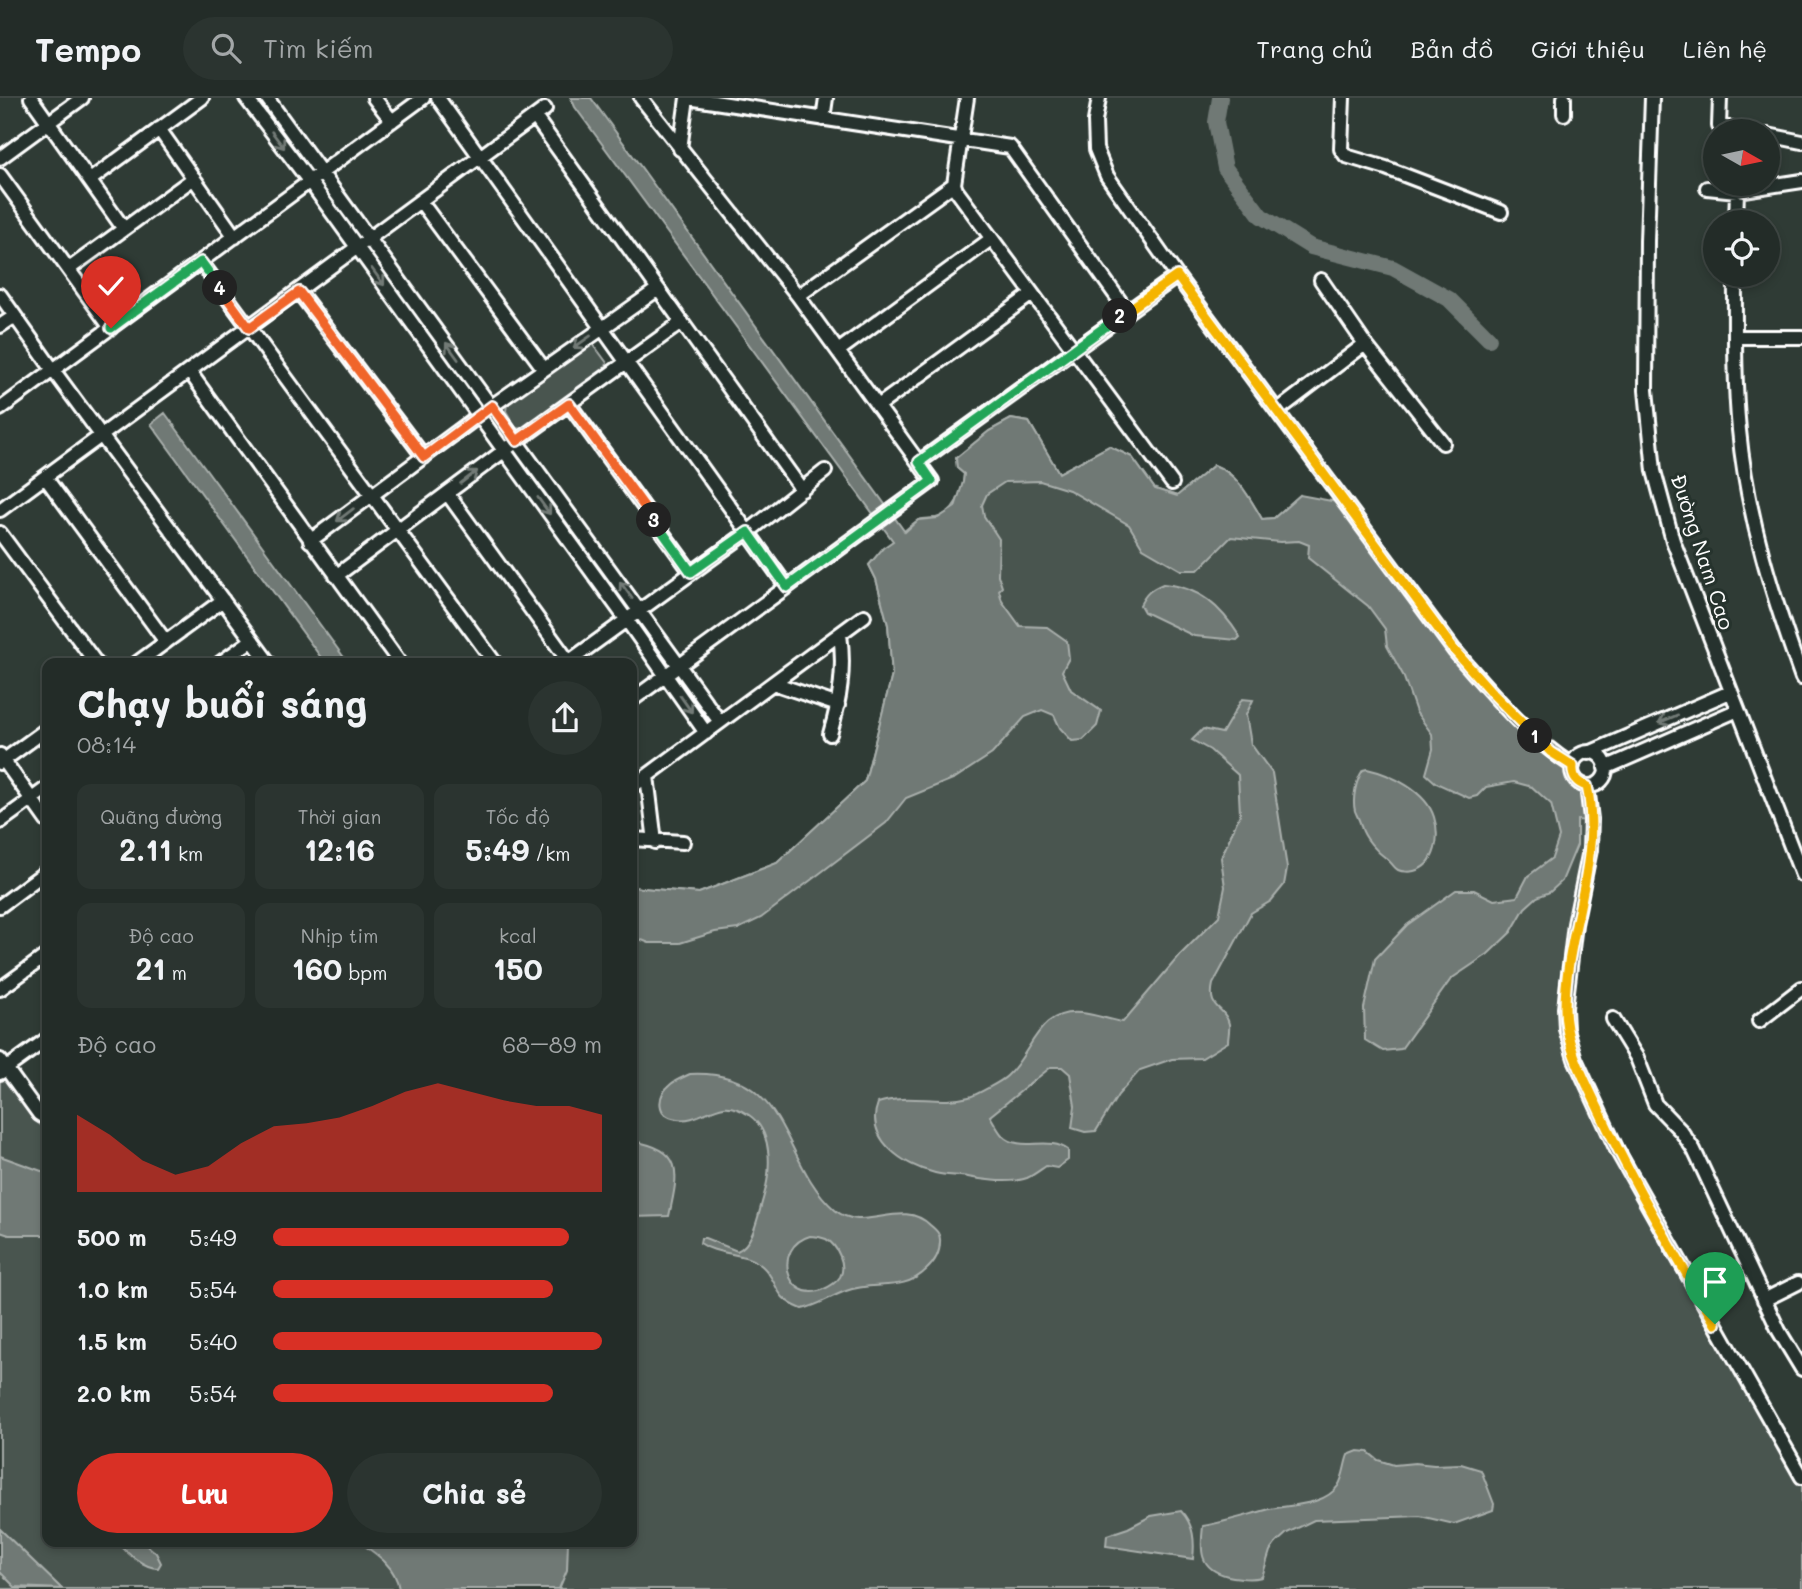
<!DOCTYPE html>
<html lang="vi">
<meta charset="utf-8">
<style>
body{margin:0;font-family:Mali,sans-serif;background:#2b3430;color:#f1f3f6;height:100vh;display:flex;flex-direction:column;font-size:26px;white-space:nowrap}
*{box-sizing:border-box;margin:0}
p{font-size:23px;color:#a3a7a8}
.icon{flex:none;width:38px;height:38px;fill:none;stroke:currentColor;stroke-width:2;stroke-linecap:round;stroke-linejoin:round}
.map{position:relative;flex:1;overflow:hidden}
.panel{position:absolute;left:42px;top:560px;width:595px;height:889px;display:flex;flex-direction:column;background:#232c28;border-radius:14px;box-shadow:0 4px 10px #0003,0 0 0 2px #404845}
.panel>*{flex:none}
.needle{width:46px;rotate:99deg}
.tools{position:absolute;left:1703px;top:21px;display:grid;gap:14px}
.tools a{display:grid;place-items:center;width:77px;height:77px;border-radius:50%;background:#232c28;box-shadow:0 4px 10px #0003,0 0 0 2px #404845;font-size:35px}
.pin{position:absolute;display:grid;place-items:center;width:60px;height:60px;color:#fff;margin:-72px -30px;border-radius:50% 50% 50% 0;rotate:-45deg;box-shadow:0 0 7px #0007}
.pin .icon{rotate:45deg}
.km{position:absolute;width:35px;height:35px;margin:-18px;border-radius:50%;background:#222;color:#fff;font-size:19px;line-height:35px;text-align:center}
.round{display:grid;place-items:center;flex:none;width:74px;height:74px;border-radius:37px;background:#2b3430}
.summary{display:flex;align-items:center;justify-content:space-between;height:119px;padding:0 35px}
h1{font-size:38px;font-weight:700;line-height:52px}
.stats{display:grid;grid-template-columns:repeat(3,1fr);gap:10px;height:119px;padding:7px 35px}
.stats div{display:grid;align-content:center;border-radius:14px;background:#2b3430;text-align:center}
.stats b{font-size:30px;font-weight:700}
.stats small{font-size:19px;font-weight:400}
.stats p{font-size:19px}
.chart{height:196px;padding:14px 35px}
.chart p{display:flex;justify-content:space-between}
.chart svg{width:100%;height:126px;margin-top:7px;fill:#d93025;opacity:.7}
.primary-button{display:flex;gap:14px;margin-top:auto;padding:14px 35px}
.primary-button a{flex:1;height:80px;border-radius:42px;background:#d93025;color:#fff;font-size:28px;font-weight:700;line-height:80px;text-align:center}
.primary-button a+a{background:#2b3430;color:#f1f3f6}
ul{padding:0 35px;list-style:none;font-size:23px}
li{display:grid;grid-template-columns:112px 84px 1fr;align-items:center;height:52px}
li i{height:18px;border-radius:9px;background:#d93025}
header{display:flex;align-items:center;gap:42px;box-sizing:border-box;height:98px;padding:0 35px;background:#232c28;border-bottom:2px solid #404845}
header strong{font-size:33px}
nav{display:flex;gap:38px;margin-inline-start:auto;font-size:24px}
.search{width:490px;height:63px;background:#2b3430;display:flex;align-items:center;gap:18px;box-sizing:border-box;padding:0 24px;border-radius:38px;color:#a3a7a8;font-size:26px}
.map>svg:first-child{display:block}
.green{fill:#4a544f;stroke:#a4aaa7;stroke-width:2}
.water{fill:#707975;stroke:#a9afac;stroke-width:2;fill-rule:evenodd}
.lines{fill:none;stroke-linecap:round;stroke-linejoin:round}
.river{stroke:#707975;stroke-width:16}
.minor-casing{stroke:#fff;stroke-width:18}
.minor{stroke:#26332d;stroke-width:12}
.oneway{stroke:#727a76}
.split-1-casing{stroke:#fff;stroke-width:14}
.split-2-casing{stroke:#fff;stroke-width:14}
.split-3-casing{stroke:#fff;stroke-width:14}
.split-4-casing{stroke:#fff;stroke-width:14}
.split-5-casing{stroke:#fff;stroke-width:14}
.split-1{stroke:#f5b400;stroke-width:9}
.split-2{stroke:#f5b400;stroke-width:9}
.split-3{stroke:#22a559;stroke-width:9}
.split-4{stroke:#f0652b;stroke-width:9}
.split-5{stroke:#22a559;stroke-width:9}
.labels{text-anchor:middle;stroke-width:6;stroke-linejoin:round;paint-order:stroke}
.street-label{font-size:21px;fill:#fff;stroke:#26332d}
</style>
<header>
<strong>Tempo</strong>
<div class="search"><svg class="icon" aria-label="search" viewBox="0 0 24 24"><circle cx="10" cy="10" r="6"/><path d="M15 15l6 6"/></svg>Tìm kiếm</div>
<nav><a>Trang chủ</a><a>Bản đồ</a><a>Giới thiệu</a><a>Liên hệ</a></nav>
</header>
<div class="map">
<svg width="1802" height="1491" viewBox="0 0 1802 1491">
<rect width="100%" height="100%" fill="#2f3b35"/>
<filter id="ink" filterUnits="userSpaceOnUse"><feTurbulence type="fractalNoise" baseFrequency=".0143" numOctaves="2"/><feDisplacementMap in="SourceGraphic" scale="14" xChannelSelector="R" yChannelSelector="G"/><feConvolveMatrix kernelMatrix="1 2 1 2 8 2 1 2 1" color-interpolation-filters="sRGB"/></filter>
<g filter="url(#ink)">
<path class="green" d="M587 246H593L607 265 605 274 524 331 516 330 506 313 507 306Z
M1011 321 1029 324 1059 375 1109 348 1132 359 1155 391 1177 398 1214 367C1238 376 1249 399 1262 421L1274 420 1300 397 1451 553 1570 670C1570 680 1574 686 1584 690L1589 721 1563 881 1572 962 1802 1384V1491H2L0 1489V979L5 975 47 1024V1444H632V789L699 795 777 765 865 683 892 577 888 527 876 481 869 467C877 458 910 426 919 422 924 420 931 421 936 420 955 415 963 394 964 376L957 370 956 360 989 333Z"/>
<path class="water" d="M571 0H591L905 434 918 422 938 420 955 409 963 384 964 376 957 370 956 360 989 333 1011 321 1029 324 1059 375 1109 348 1132 359 1155 391 1177 398 1214 367C1238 376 1249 399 1262 421L1274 420 1300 397 1342 405 1451 553 1570 670C1570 680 1574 686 1584 690L1589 723 1577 722V747L1562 783 1550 794 1537 799 1525 810 1511 834 1488 856 1451 881 1401 951 1383 953 1365 942 1364 910 1375 861 1407 827 1456 792H1474L1494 802 1517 799 1528 778 1552 760 1559 739 1551 706 1532 689 1514 684 1486 689 1477 698 1469 700 1436 685 1426 676 1433 651 1432 636 1416 614 1403 577 1387 548 1385 531 1368 508 1308 460 1309 447 1299 443 1280 444 1231 439 1198 472H1181L1143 450 1129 427 1069 392 1040 383 1005 384 987 396 982 407 984 418 999 441 998 477 1002 489 999 492 1002 503 1020 528 1047 529 1067 543 1069 560 1062 573 1071 592 1101 613 1097 628 1083 642 1072 643 1060 630 1054 617 1042 612 1025 619 992 656 955 680 906 700 886 725 761 820 738 831 715 834 680 845H649L632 838V789L699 795 777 765 865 683 892 577 888 527 876 481 869 467 883 450 893 443 575 9Z
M165 315 348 565H325L151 326Z
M1163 486C1200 489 1221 509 1240 539L1237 542 1194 538 1144 514 1140 507C1146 495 1151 491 1163 486Z
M1242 601 1253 602 1246 617 1251 646 1272 675 1287 770 1284 787 1271 803 1251 815 1213 886C1207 913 1225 907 1229 926 1230 932 1228 938 1228 944L1202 960 1172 961 1140 972 1118 997 1096 1033 1085 1034 1072 1030 1075 1008 1070 976 1062 969H1051L990 1018C994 1024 998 1033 1003 1038 1020 1055 1049 1037 1068 1052V1062L1057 1070 1046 1068C1040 1072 1034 1077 1027 1080 1009 1086 986 1082 968 1079 957 1077 946 1078 935 1075 904 1068 864 1041 878 1005 908 995 939 1007 969 999 976 997 1002 983 1007 978 1032 956 1037 910 1081 915 1095 916 1109 922 1123 924L1180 857 1219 818 1225 789 1221 760 1240 716 1238 677 1210 652 1192 642 1203 631 1222 635Z
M1367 671C1390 676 1426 693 1434 719 1440 738 1437 767 1414 773 1410 774 1402 774 1398 772 1394 770 1391 764 1387 761 1377 754 1364 740 1361 728 1360 723 1357 718 1355 713 1352 701 1356 682 1363 672Z
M690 976C791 971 779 1063 835 1112 864 1137 901 1099 930 1127 936 1132 941 1136 940 1144 940 1155 934 1165 926 1172 903 1195 874 1182 846 1193 831 1198 818 1208 802 1211 771 1199 780 1184 762 1168 745 1153 718 1158 700 1145L701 1140H705L737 1153C754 1146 758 1117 763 1101 771 1074 774 1034 749 1017 741 1012 733 1008 724 1009 707 1012 694 1024 677 1021 656 1018 656 998 671 986 676 982 684 979 690 976ZM810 1138C815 1138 821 1139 826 1141 837 1147 847 1167 840 1179 836 1185 829 1189 822 1192 786 1205 772 1149 810 1138Z
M632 1043C684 1052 679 1073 669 1118L632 1119Z
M0 1058 47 1075V1137H9L0 1134Z
M1358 1353 1368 1354 1378 1362 1394 1367 1415 1365 1434 1367 1461 1366 1481 1372 1494 1406 1493 1412 1454 1426 1420 1418 1314 1422 1287 1435 1276 1445 1270 1453 1262 1479C1250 1482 1239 1480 1228 1478 1199 1471 1200 1453 1203 1428 1225 1424 1244 1418 1266 1412 1288 1406 1323 1409 1338 1388 1344 1379 1344 1367 1348 1357Z
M1181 1413C1194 1427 1195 1443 1193 1461L1106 1448 1107 1437 1128 1430 1151 1418Z
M0 1431 62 1491 15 1489 0 1474Z
M118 1444H143L156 1455 161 1465 158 1470C144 1470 126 1455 118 1444Z
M359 1444H568L567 1472 559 1491H399C396 1469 377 1456 359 1444Z"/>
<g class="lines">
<path class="river" d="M1220 0 1216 24 1225 70 1261 118 1311 149 1393 170 1449 201 1489 241"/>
<defs>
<path id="minor" d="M31 0 124 131
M246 0 310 84 626 521 706 635
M267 0 720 624
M374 0 392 23
M438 0 787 489
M688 0 1010 49 1127 213
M967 0 954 86 956 92 1172 385
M1099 0 1095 23 1096 51 1107 78 1177 178 1454 552C1490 593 1526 638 1573 668
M1343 0 1341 51 1346 58 1386 70 1501 114
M1652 0 1647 143 1646 292 1654 373 1673 443 1802 777
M1720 0 1719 28 1747 33
M1564 16V0
M535 19 802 392
M823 21 826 0
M159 31 235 139
M1768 37 1802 44
M680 51 687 0
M0 60 82 0
M0 77 111 230
M90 82 202 0
M1707 90 1737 93 1802 83
M421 104 544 271
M1736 124 1737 93
M201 164 495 565
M69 171 194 80
M1735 177C1735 229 1734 280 1739 332 1747 418 1773 499 1802 580
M1321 182 1365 246 1443 345
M299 194 424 359
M0 197 53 272 269 565
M798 198 954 86
M0 228 15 218
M1735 239H1802
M838 253 991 141
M189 273 400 565
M569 306 691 474
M878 308 1032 196
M0 311 423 0
M1277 313 1365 246
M919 364 1177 178
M45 379 166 544
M447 395 569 564
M0 412 545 11
M0 435 96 565
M310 443 492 308 658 191
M336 478 517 343 682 224
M137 565 223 502
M220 565 252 542
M567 565 748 434 825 373
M773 585 838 607
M632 602 932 383 798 198 641 0
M830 636C840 602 845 571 840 536
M1572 671a17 17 0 1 1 34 0a17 17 0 1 1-34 0Z
M1589 655 1730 594
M0 657 47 723
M0 665 47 631
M1605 670 1738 612
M647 678 655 744
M1587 688 1591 721 1590 752 1575 826 1565 910 1566 931 1575 961 1617 1052 1802 1379
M632 689 864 518
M0 724 47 690
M632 741 683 744
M0 808 47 773
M0 891 47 857
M1613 921 1637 960 1655 1006 1681 1033 1694 1052 1779 1233 1802 1271
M1759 923 1802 890
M0 962 39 1016 47 1021
M0 975 47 941
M1764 1202 1798 1185"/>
</defs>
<use href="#minor" class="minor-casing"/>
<use href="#minor" class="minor"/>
</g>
<defs><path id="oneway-shaft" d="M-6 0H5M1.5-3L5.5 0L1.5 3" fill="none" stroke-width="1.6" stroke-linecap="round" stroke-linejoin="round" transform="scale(1.75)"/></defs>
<g class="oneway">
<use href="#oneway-shaft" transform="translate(278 42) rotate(53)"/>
<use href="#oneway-shaft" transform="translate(378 179) rotate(54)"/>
<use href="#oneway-shaft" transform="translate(582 244) rotate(145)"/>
<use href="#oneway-shaft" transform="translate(452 253) rotate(-126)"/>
<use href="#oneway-shaft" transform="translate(469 379) rotate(-37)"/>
<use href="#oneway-shaft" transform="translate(544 408) rotate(54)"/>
<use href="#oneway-shaft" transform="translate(345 417) rotate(143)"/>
<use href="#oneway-shaft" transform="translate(626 492) rotate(-126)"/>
<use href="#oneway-shaft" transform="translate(686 606) rotate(55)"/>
<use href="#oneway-shaft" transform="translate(1668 621) rotate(157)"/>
</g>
</g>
<g class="lines" filter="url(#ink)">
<defs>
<path id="split-1" d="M1535 638 1551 654 1573 668C1572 679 1576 685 1587 688 1603 762 1565 836 1565 910 1565 946 1583 978 1598 1010 1632 1084 1675 1155 1715 1226"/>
<path id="split-2" d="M1120 218 1177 178 1454 552 1493 596 1535 638"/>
<path id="split-3" d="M654 422 691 474 748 434 787 489 932 383 919 364 1120 218"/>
<path id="split-4" d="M220 190 249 230 299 194 424 359 492 308 517 343 569 306 654 422"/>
<path id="split-5" d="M111 230 201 164 220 190"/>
</defs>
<use href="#split-1" class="split-1-casing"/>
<use href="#split-2" class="split-2-casing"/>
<use href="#split-3" class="split-3-casing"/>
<use href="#split-4" class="split-4-casing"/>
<use href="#split-5" class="split-5-casing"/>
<use href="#split-1" class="split-1"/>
<use href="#split-2" class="split-2"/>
<use href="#split-3" class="split-3"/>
<use href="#split-4" class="split-4"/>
<use href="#split-5" class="split-5"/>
</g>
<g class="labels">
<g class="street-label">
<text transform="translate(1702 454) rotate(72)" y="7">Đường Nam Cao</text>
</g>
</g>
</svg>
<div class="tools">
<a><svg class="needle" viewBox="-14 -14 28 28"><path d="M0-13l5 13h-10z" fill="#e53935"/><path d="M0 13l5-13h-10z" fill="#a3a7a8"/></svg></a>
<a><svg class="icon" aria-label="locate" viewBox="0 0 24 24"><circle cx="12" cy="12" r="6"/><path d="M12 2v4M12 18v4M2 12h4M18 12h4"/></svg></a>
</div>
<div class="pin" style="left:1715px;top:1226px;background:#1e9e55"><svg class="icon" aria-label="arrive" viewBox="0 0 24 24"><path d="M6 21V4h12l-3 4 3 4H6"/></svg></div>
<div class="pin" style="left:111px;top:230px;background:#d93025"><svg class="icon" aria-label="check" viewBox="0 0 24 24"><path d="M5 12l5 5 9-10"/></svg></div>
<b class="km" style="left:1535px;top:638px">1</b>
<b class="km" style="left:1120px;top:218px">2</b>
<b class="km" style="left:654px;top:422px">3</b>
<b class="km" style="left:220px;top:190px">4</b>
<section class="panel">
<div class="summary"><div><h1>Chạy buổi sáng</h1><p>08:14</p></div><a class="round"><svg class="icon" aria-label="share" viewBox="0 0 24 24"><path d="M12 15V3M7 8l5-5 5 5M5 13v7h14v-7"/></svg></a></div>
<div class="stats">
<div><p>Quãng đường</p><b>2.11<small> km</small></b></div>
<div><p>Thời gian</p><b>12:16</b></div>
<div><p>Tốc độ</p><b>5:49<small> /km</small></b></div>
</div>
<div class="stats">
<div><p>Độ cao</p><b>21<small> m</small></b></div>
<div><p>Nhịp tim</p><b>160<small> bpm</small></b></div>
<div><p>kcal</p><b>150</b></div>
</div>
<div class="chart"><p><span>Độ cao</span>68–89 m</p>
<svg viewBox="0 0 160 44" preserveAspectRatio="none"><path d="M0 44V17L10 24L20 33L30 38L40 35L50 27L60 21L70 20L80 18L90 14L100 9L110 6L120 9L130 12L140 14L150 14L160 17V44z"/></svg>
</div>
<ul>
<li><b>500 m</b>5:49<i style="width:90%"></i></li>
<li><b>1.0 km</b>5:54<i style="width:85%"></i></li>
<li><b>1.5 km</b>5:40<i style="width:100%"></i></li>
<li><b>2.0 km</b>5:54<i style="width:85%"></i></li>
</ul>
<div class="primary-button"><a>Lưu</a><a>Chia sẻ</a></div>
</section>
</div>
